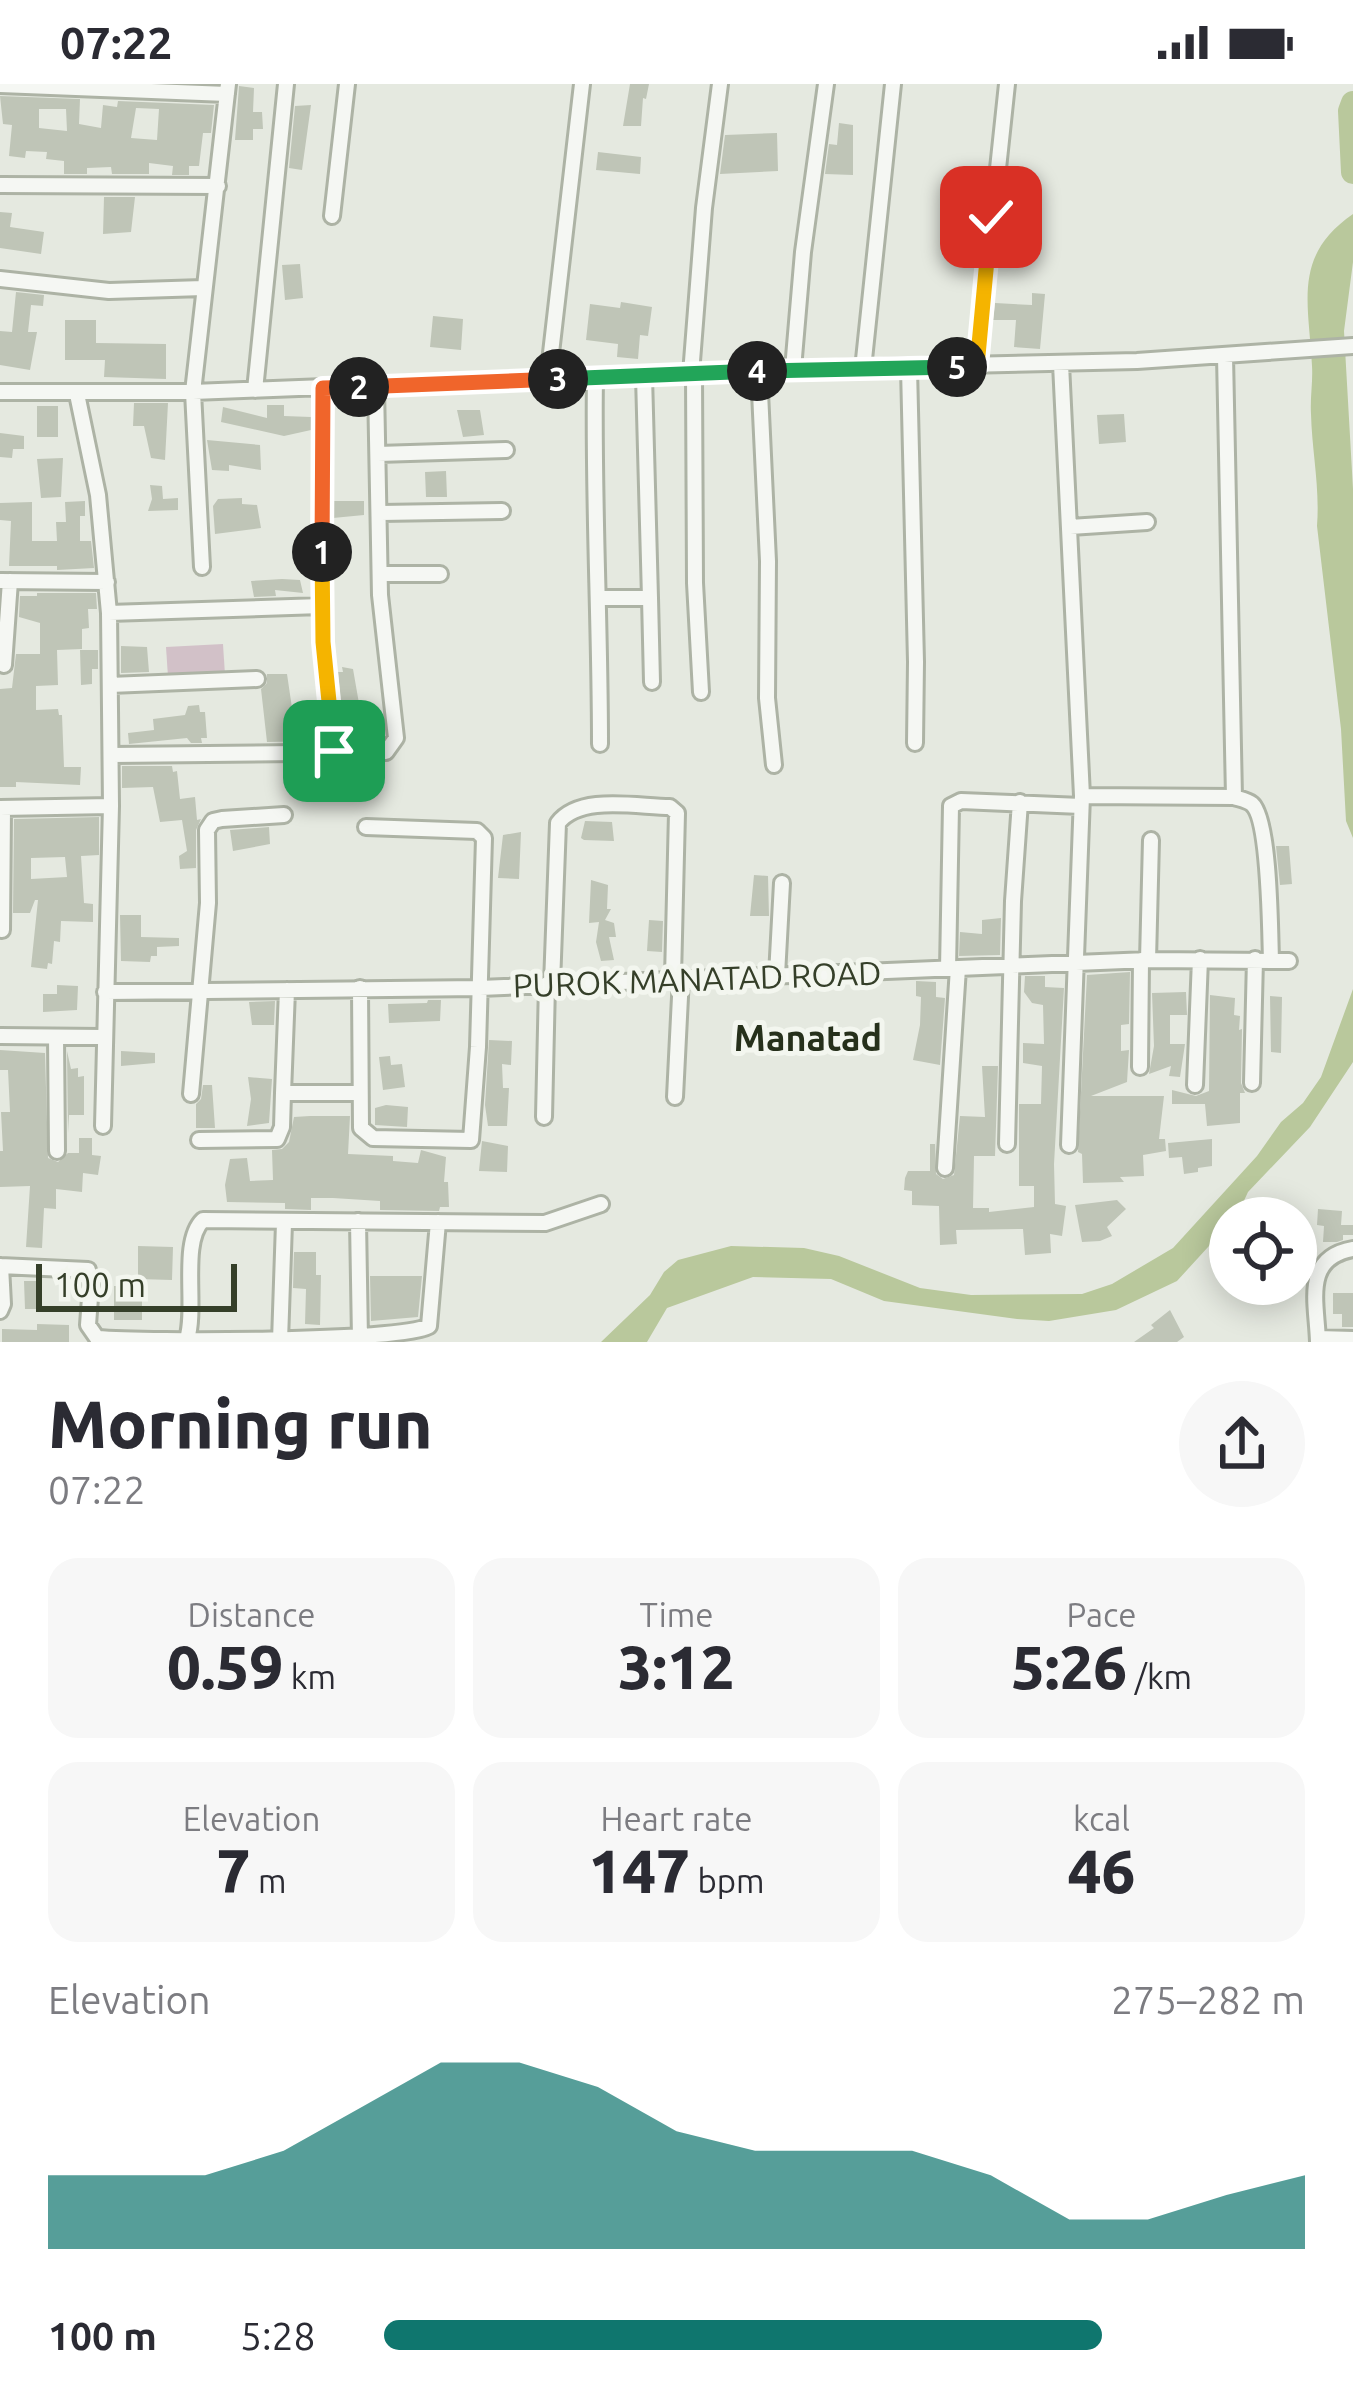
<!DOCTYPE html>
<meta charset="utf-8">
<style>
body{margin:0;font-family:Ubuntu,sans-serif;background:#f7f7f7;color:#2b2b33;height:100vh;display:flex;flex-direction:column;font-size:45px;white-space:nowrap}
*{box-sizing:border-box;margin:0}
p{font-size:39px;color:#7c7c81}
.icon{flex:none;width:66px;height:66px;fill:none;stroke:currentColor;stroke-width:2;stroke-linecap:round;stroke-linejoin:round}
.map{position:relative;height:1258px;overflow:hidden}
.sheet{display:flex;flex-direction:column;background:#fff;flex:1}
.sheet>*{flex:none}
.fabs{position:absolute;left:1209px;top:1113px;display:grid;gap:24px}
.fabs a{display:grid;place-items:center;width:108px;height:108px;border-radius:50%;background:#fff;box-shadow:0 6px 30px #0003;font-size:60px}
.scale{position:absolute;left:36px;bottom:30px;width:201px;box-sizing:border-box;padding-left:12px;border:6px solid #353f29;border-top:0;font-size:33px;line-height:42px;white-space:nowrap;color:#353f29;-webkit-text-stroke:9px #f3f6ef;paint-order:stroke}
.pin{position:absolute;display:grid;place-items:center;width:102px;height:102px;color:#fff;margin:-51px;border-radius:24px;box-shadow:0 6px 18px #0006}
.km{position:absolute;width:60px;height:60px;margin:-30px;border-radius:50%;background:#222;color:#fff;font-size:33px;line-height:60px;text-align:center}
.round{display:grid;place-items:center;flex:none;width:126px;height:126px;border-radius:63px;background:#f7f7f7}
.summary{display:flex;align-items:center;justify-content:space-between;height:204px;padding:0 48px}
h1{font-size:66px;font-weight:800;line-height:90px}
.metrics{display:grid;grid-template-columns:repeat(3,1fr);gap:18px;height:204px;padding:12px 48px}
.metrics div{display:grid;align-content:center;border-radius:30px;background:#f7f7f7;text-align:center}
.metrics b{font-size:60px;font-weight:800}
.metrics small{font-size:33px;font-weight:400}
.metrics p{font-size:33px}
.chart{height:336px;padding:24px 48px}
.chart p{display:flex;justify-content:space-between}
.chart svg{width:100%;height:216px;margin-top:12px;fill:#0f766e;opacity:.7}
ul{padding:0 48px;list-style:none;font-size:39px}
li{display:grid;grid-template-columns:192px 144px 1fr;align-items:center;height:90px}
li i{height:30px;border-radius:15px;background:#0f766e}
.status{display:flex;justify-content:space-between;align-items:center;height:84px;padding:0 60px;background:#fff;direction:ltr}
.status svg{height:33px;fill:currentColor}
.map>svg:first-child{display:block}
.green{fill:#d2c1c8}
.water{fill:#b9c89c}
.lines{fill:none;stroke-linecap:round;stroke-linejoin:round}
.river{stroke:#b9c89c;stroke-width:24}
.building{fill:#bfc5b7;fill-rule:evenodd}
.minor-casing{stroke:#adb3a5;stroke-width:20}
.minor{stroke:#f5f7f3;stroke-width:14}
.split-1-casing{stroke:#fff;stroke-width:24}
.split-2-casing{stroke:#fff;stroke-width:24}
.split-3-casing{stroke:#fff;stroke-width:24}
.split-4-casing{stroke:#fff;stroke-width:24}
.split-5-casing{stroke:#fff;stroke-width:24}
.split-6-casing{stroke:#fff;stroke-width:24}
.split-1{stroke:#f5b400;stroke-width:15}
.split-2{stroke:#f0652b;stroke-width:15}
.split-3{stroke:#f0652b;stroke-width:15}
.split-4{stroke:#22a559;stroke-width:15}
.split-5{stroke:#22a559;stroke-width:15}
.split-6{stroke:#f5b400;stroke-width:15}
.labels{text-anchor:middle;stroke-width:10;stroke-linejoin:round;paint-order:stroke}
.street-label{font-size:33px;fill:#353f29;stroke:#f3f6ef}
.neighbourhood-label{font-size:36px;font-weight:bold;fill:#26301b;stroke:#f3f6ef}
</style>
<div class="status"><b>07:22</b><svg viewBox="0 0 49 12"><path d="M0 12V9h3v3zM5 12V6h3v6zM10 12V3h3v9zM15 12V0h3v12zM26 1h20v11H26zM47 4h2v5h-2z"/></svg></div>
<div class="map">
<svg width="1353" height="1258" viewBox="0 0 1353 1258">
<rect width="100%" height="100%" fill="#e5e9e0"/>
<path class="green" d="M223 560 225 591 168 593 166 563Z"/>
<path class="water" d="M1353 130V178L1344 247 1353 405V754L1346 737 1341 645 1317 442C1320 403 1312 368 1311 330 1310 314 1313 298 1312 282 1309 219 1292 172 1353 130Z
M1353 905V978L1310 1043 1248 1108 1236 1134H1230V1139L1177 1197 1116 1226 1049 1237 1017 1235 884 1217 831 1195 753 1193 667 1224 647 1258H601L650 1211 664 1188 678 1176 731 1162 804 1164 839 1172 920 1204 971 1211 1082 1210 1112 1200 1173 1164 1257 1072 1281 1038 1303 1019 1321 993Z"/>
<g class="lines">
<path class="river" d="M1353 19 1350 27 1353 88"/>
</g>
<path class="building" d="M630 0H649L646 15 643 14 641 42H623Z
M239 2 254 4 253 28H262L263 45H253V56H235Z
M0 12 80 15 79 40 101 44 103 21 117 23 118 17 214 21 211 49H203L199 82H189V91H172L173 82 149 79V90H112L111 83 87 84V90H64V77L46 75 47 68 26 67 25 74 9 72 12 41 3 40ZM136 24 159 25 157 56 131 54ZM39 25H66L67 47 39 44Z
M311 21 302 86 289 84 295 22Z
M839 39 853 41V91L825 90 829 60 837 61Z
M777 49 778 87 720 90 725 51Z
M598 68 641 73 640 90 596 86Z
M104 113H135L131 148 103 150Z
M0 128 12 129 10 143 44 148 41 170 0 164Z
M300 180 303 214 285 216 282 181Z
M16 208 44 211 43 222 31 221 28 248H37L30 286 0 281V247L12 248Z
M1032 209 1045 210 1040 265 1014 263 1016 236H993L995 219 1032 221Z
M621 218 652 223 648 252 640 251 638 275 617 273 618 260 586 256 590 220 620 224Z
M433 232 463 235 461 266 430 263Z
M65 236H96V259L166 260V295L104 293 105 276H65Z
M134 319H168L165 376 151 374 144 342H133Z
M267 321H284V332L311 333V346L284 352 221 338 223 323 267 334Z
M37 322H58V353H37Z
M457 326H480L484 351 463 353Z
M1124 330 1126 358 1099 360 1097 331Z
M0 349 24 352V365H13L12 374 0 373Z
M207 356 260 361 261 386 229 381V387L212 386Z
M63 374 61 413 41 414 37 375Z
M446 387 447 413H426L425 388Z
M150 401 162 402 163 415 178 414V426L148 427 152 415Z
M242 414V420L257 421 261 444 215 450 213 422 218 415Z
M85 417V432H80V457H91L94 484 57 486V482H9L11 437 0 436V419L32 418V457H57L56 438H66L65 418Z
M333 417H364V431L333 434Z
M282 495 300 496 303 509 275 506 276 512 254 513 251 497Z
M37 509H96L97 525H88L89 544 82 545V565L57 566 58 601 36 602V626L58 625 59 631H62L64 683H81L80 701 16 698V703H0V605L12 604 16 570H40V539L19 533 20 512H37Z
M121 562 147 563 149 588 121 589Z
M80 566H98V585H92V600L81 601Z
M342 583 353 585 361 631 382 629 384 651 375 655H366V650L344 652 338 588H343Z
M267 590H287L292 624H319L322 657 267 658 261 605 267 599Z
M199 621 200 628H205L207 654H201L202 659H191L187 654 129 660 128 649 154 646 153 635 185 631 188 622Z
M377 679 376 698 340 700 338 680Z
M122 682H172L173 688 177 687 180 715 195 713 197 736 201 735 196 746V784L180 785 179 772 187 767 182 736 160 738 153 703 122 704Z
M99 733V771L81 772 84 819 93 820V838L61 837 60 858 54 857 52 880 48 879 47 885 31 883 38 816H35L30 829H13L14 735ZM65 773 67 793 31 795V774Z
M585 737 612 738 614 757 584 756 581 754Z
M269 743 270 760 233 767 230 746Z
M521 748 519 795 498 794 503 751Z
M1276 762H1289L1292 800 1280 801Z
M754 791 768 792 769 832H750Z
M591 796 608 801 607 825H611L605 836 614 839 616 853H609L614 876 601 877 596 858 599 838 589 839Z
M120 831H141V853L179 854V862L157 863V872H151L150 878 121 877Z
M1001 834 1000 871 959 872 960 848 982 850V836Z
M649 836 663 837 662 868 647 867Z
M1130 888 1129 940 1121 941V967L1129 966 1127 998 1091 1012H1164L1159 1055H1165L1166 1067 1143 1071 1144 1092 1120 1093 1124 1098 1083 1099 1082 1070 1078 1068 1087 891Z
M1025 892H1045V903L1064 904 1054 1080 1055 1120 1066 1122 1062 1152 1050 1150 1051 1169 1025 1171 1023 1145 956 1146 957 1160 940 1161 939 1122 912 1121V1107L904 1106 905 1094 908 1087H930V1060H935V1055L936 1090 943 1095 954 1091 960 1032 985 1033 982 982H998L995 1072H974L973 1124H989V1128L1034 1123V1102H1019V1020H1041L1042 982 1023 979V959L1044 960 1043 921 1032 919 1024 908Z
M916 897 936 898V913L945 914 940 981 913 976 920 941 921 913 916 912Z
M57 901 78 902 77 926 43 928V910H57Z
M1186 908 1187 931H1170V960H1185L1180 993 1169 992 1171 982 1149 990 1154 962 1152 909Z
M1210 911 1235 914 1234 931 1240 932 1239 946 1242 945 1241 999 1245 1009H1240V1039L1207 1042 1205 1020H1172V1006L1196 1012 1209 1007Z
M1270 912 1282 913 1281 969 1271 968Z
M428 916H441L440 937 389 939 388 920 427 919Z
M275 917 274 941H252L249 918Z
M489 956 512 957 511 981 502 980 503 1004H509L507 1042H488L485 1021Z
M0 966 45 969 48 1074 58 1078 68 1069H79V1054H92V1071L101 1072 98 1091 83 1089 82 1108 56 1105V1125L44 1124 42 1164 26 1163 30 1102 0 1103V1067H3L1 1028H10L8 986H0Z
M67 967 71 985 78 984V993L84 992V1031H69L68 1049Z
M121 967 155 969V979L121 982Z
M390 972 391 981 402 980 405 1003 383 1006 379 973Z
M248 993 272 995 269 1039 247 1042 251 1015Z
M203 1001H212L215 1044H196V1020L201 1015Z
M386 1021 408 1023 407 1043 375 1041V1024Z
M310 1032H350L348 1070 393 1072V1077L418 1079 421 1066 446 1073 444 1098H448L449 1123H440L439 1127 380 1126V1117L333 1114H311V1126L285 1125V1119L227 1118 225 1101 230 1075 247 1074 250 1097 273 1096 272 1066 282 1065 289 1058 294 1033Z
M1212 1055V1082L1198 1084V1088L1184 1090 1182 1073 1169 1074 1168 1059Z
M482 1057 508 1062 507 1088 479 1087Z
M1117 1116 1126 1125 1107 1143 1112 1152 1100 1157 1082 1158 1075 1121Z
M1318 1125 1342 1127 1341 1141H1353V1151H1343V1156L1337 1158H1323L1324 1142 1317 1141Z
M138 1162 173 1163 172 1196 138 1195Z
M294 1168H316V1191H321L320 1241 305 1240 306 1205 293 1204Z
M370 1192H422L418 1233 371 1237Z
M24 1197H40L41 1225H25Z
M114 1202H142V1236H114Z
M1333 1209H1353V1243H1342V1230H1333Z
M1170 1226 1184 1253 1177 1258H1134L1154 1244 1151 1241Z
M37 1240 69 1241V1258H2V1245L37 1246Z"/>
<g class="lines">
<defs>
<path id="minor" d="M0 1 227 10
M0 101 218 102
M332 132 347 0
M0 195 109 207 203 204
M1225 272 1234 713C1240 715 1247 716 1252 720 1270 736 1270 849 1271 877
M1061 280 1082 712 1069 1061
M977 282 1007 0
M909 284 916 578 915 659
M793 285 803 168 826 0
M863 285 893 0
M759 287 768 477 767 614 774 681
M691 290 704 124 720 0
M694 290 695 499 701 608
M595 293C593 415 600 537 600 660
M548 295 582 0
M255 306 286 0
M0 308H193L793 285 1137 277 1353 262
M77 310 98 411 109 529 111 722 103 1042
M378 370 506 366
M381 429 502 427
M1070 443 1147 438
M202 483 193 308 228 0
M381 490H440
M0 497 107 498
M600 514H650L644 292
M650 514 652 598
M321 522 323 304
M109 529 321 522 334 667
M4 581 10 497
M110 601 257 595
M112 671 386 668 396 654 380 511 376 302
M1082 712 1234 713
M0 724 111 722
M2 846 3 724
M1148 876 1151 756
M948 885 951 722 961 717 1081 722
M777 891 782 799
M552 900 558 739C580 710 638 723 670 723L677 729 673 893
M360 904 361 1044 373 1054 471 1056 478 963 484 754 477 747 366 743
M287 906 283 1009H360
M105 908 480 904 1148 876 1289 877
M0 952 102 953
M56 953 57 1067
M1140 983 1141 876
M1252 999 1255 875
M1195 1001 1200 875
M191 1010 208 819 207 746 213 737 222 735 284 731
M675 1013 681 893
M544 1033 547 900
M199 1056 277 1055 282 1043 283 1009
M1007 1060 1013 817 1020 718
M945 1084 958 884
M358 1137 360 1255
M0 1182 88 1186 91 1200 88 1241 97 1254C146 1258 400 1258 429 1242L438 1138
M0 1227 3 1220 1 1182
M1318 1254 1353 1255
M187 1255C197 1223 180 1158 203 1136L545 1139 601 1120
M280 1257 284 1139
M1318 1258C1317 1219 1302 1174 1353 1165"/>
</defs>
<use href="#minor" class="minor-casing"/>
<use href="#minor" class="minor"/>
</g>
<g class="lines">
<defs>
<path id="split-1" d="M322 468 323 558 334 667"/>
<path id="split-2" d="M322 468 323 304 359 303"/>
<path id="split-3" d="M359 303 558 295"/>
<path id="split-4" d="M558 295 757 287"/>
<path id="split-5" d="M757 287 957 283"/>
<path id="split-6" d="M957 283 977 282 991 133"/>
</defs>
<use href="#split-1" class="split-1-casing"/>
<use href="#split-2" class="split-2-casing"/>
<use href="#split-3" class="split-3-casing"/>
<use href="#split-4" class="split-4-casing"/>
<use href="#split-5" class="split-5-casing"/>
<use href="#split-6" class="split-6-casing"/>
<use href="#split-1" class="split-1"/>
<use href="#split-2" class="split-2"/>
<use href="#split-3" class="split-3"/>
<use href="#split-4" class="split-4"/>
<use href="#split-5" class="split-5"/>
<use href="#split-6" class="split-6"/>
</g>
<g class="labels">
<g class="street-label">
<text transform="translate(697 895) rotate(-2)" y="12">PUROK MANATAD ROAD</text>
</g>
<g class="neighbourhood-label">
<text x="808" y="967">Manatad</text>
</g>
</g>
</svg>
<div class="fabs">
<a><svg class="icon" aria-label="locate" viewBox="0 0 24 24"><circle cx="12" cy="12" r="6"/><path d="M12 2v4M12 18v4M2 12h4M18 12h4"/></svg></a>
</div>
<div class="scale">100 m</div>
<div class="pin" style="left:334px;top:667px;background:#1e9e55"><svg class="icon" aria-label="arrive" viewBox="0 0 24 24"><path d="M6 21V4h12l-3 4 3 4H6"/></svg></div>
<div class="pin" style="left:991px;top:133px;background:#d93025"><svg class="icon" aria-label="check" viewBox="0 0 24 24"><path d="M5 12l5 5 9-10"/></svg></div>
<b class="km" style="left:322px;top:468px">1</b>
<b class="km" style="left:359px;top:303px">2</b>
<b class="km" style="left:558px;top:295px">3</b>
<b class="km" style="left:757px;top:287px">4</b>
<b class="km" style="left:957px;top:283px">5</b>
</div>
<section class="sheet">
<div class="summary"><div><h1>Morning run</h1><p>07:22</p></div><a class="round"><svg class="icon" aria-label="share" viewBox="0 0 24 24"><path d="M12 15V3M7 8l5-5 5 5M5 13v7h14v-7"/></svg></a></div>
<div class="metrics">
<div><p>Distance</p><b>0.59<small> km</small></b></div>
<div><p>Time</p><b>3:12</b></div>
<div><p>Pace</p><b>5:26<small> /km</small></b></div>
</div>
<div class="metrics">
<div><p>Elevation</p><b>7<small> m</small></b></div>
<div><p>Heart rate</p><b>147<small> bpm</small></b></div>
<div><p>kcal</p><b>46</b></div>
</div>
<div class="chart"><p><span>Elevation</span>275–282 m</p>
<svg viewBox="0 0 160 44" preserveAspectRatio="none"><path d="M0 44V29L10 29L20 29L30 24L40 15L50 6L60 6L70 11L80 20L90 24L100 24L110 24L120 29L130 38L140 38L150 33L160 29V44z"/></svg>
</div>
<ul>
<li><b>100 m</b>5:28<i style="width:78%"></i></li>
</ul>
</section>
